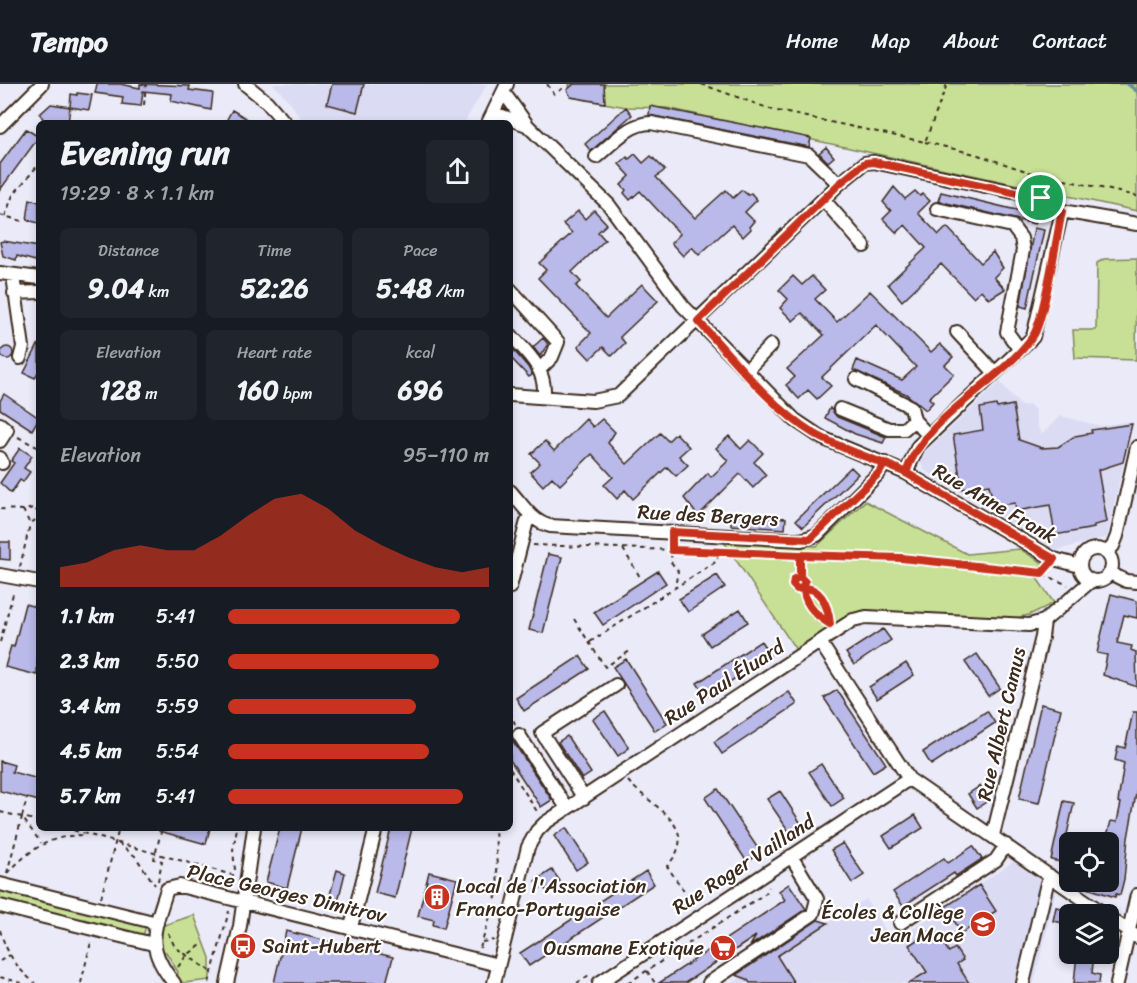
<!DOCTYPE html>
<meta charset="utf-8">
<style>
body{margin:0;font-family:Sriracha,sans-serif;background:#20242c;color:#f1f3f6;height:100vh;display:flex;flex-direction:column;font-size:22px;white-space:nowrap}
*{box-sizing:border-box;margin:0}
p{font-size:20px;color:#9ea1a6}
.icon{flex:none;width:33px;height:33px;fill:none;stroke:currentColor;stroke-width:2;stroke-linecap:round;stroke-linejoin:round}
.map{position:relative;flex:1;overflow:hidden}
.panel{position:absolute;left:36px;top:36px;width:477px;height:711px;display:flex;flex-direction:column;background:#171b24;border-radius:9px;box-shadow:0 3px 9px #0003}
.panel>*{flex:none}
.controls{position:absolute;left:1059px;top:748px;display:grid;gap:12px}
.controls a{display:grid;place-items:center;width:60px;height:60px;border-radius:9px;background:#171b24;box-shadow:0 3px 9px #0003;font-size:30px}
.pin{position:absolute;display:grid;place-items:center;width:51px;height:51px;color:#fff;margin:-26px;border:3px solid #fff;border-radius:50%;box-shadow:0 2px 6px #0007}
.round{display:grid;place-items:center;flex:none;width:63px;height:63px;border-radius:9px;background:#20242c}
.headline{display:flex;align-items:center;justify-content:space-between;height:102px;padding:0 24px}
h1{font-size:33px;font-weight:800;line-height:45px}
.stats{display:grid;grid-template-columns:repeat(3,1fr);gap:9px;height:102px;padding:6px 24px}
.stats div{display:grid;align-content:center;border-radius:9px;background:#20242c;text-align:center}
.stats b{font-size:26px;font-weight:800}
.stats small{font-size:16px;font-weight:400}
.stats p{font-size:16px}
.chart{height:168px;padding:12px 24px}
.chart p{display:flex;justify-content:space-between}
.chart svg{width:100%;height:108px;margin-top:6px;fill:#c8321e;opacity:.7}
ul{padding:0 24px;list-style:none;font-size:20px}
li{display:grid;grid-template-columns:96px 72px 1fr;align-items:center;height:45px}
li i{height:15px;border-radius:8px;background:#c8321e}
header{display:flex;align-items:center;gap:36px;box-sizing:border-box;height:84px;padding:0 30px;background:#171b24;border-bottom:2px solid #363941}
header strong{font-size:28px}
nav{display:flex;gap:33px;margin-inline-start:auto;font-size:21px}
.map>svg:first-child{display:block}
.built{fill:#dbdbf4}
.green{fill:#c7e096;stroke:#81855a;stroke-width:1.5}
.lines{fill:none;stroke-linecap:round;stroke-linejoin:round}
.stream{stroke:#689193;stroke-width:4}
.building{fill:#b9b9ea;stroke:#3b2a1e;stroke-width:1.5}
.minor-casing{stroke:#3b2a1e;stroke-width:16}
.path{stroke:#3b2a1e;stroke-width:2;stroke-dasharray:4.5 4.5;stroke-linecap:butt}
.minor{stroke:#fff;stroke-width:12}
.route-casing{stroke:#fff;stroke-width:12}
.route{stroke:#c8321e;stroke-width:8}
.labels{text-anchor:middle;stroke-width:4.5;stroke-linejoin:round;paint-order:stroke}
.street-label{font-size:20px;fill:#3b2a1e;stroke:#fff}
.poi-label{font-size:20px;fill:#3b2a1e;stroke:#fff;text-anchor:start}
</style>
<header>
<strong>Tempo</strong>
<nav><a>Home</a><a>Map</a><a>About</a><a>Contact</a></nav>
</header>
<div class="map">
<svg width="1137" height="899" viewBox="0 0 1137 899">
<rect width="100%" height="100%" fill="#eaeaf9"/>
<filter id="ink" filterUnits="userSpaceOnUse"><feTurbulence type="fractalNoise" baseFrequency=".0167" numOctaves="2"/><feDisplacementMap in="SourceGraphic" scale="12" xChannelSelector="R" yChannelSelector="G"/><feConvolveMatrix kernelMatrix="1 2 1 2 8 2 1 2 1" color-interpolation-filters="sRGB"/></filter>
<g filter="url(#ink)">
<path class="built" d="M273 0H487L464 39H304L289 17Z
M1000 298 1021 322 1030 321 1035 326 1038 345 1042 350 1060 332 1101 342 1124 338 1132 340 1107 453 1057 466 924 386 921 378 925 368Z
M1014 777 1056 806 1034 899H733L866 815 893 858Z"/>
<path class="green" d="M569 0H1137V127L667 24 626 23 571 13Z
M1137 174 1136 276 1075 274 1073 246H1096L1097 179 1104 175Z
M865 417 967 470 1020 465 1043 479 1036 493 1054 519 1029 531 1015 534 867 526 846 532 796 566 724 458 817 462Z
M0 805 146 842 143 852 0 816Z
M194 831 210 874V896L184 899 177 894 178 888 166 868 159 867 161 842Z"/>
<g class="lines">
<path class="stream" d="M1128 0 1137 7"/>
</g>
<path class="building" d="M97 0H120L140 4V0L190 2 189 6 213 9 211 26 171 17 172 10 143 7 141 22 122 20 123 13 95 9Z
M332 0H364L357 28 327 20Z
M574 0H604L605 19 571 13 567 6Z
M77 9 92 11 89 26 70 23 71 10 77 11Z
M51 20 70 23 68 39 45 38 40 30Z
M650 22 811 54 809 63 649 31Z
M626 23 632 31 591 67 585 60Z
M232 26 254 39H225Z
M26 45 39 53 0 106V80Z
M826 63 834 73 828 78 819 69Z
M635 70 643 79 651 72 665 86 656 93 695 134 726 106 733 114 742 106 748 111 751 109 757 116 745 128 754 137 749 143 751 145 743 153 732 141 699 171 692 163 683 172 671 159 680 150 640 107 630 116 624 109 626 106 621 101 630 92 619 80 627 73 629 75Z
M894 103 905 115 915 107 920 112 923 110 930 117 918 129 939 151 947 143 981 179 993 168 1003 184 994 193 1005 205 989 215 981 206 973 213 941 180 902 217 888 200 926 164 905 141 897 149 883 135 891 127 883 118Z
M941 108 1037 131 1035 140 938 117Z
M30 115 39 118V139L27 136Z
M594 126 607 140 598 148 605 156 572 188 581 198 576 202 606 234 642 200 658 217 620 253 625 259 612 272 603 263 590 275 578 262 591 249 538 194 546 186 539 179 572 149 563 140 578 127 585 135Z
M1034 144 1044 146 1027 224 1020 222Z
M3 157 39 163V178L17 172 16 176 3 172 0 158Z
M793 192 802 201 812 192 825 206 815 215 837 238 870 207 931 268 940 260 953 273 945 281 954 290 929 314 933 318 926 326 906 310 853 286 857 276 902 296 916 283 876 241 822 293 831 302 817 315 808 306 799 315 786 301 795 293 787 285 824 251 802 229 793 237 780 224 788 215 779 206Z
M543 254 548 260 540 272 533 263Z
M39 259V286L35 294 24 289Z
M510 262 528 283 532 291 529 293 510 273Z
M1 269a6 6 0 1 1 12 0a6 6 0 1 1-12 0Z
M4 310 39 334 32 346 0 325V317Z
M996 321 997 324 1013 321 1019 356 1042 364 1058 363 1075 352 1092 349 1091 346 1132 340 1123 378 1098 386 1107 438 1094 441V444L1055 451 1050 421 1016 427 1015 419 994 422 989 401 962 405 953 351 983 346 980 324Z
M830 324 837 333 886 353 883 359 855 350 825 334Z
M586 335 593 343 602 335 615 348 608 359 627 380 660 349 668 357 676 349 689 363 679 372 688 381 676 392 667 383 633 415 625 406 617 415 604 401 613 393 592 370 560 401 552 393 543 402 530 388 540 379 531 370 545 357 554 367Z
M729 352 741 365 750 356 763 369 754 378 766 391 753 404 740 390 698 432 684 414 708 389 711 393 728 377 716 364Z
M20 364 32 372 24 384 30 388 23 398 20 396 11 409 0 399 14 379 11 377Z
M851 383 858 390 803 443 796 436Z
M731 431 786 434 785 445 731 441Z
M0 458H10V476L0 475Z
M548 470 562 473 543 549 529 546Z
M658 487 666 499 603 541 594 528Z
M717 491 725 503 688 528 679 515Z
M1111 510 1137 517V534L1124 531 1117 559 1132 562 1131 566 1136 568 1137 603 1103 591 1107 571 1097 569Z
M25 520 39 524 37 591 5 583 11 562 14 563Z
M740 525 748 538 710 562 702 550Z
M883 545 891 556 854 581 846 569Z
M761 557 770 572 706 613 697 599Z
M977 570 1000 604 988 612 965 578Z
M580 572 589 585 524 627 516 614Z
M626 575 667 639 655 647 613 583Z
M906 579 914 591 877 615 869 603Z
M837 606 886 680 873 688 824 614Z
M789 608 797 620 722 670 714 658Z
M1041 620 1061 625 1039 719 1019 715Z
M605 627 629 664 618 672 593 635Z
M987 627 995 639 931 681 923 668Z
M1133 628H1137V704L1128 754 1124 795 1120 811 1116 810 1115 813 1081 802 1082 798H1108V748L1111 737 1117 738 1121 719 1118 718 1124 679 1115 676 1118 662 1125 664Z
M510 648 512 656 552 716 541 723 510 676Z
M567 652 591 689 582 695 558 658Z
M0 677 14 681 12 688 39 695V717L0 707Z
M821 680 844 714 832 722 809 688Z
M980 702 989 716 977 724 968 710Z
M718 705 761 769 747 778 705 714Z
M780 707 802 741 790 749 767 715Z
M1064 717 1074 719 1065 759 1070 760V770L1063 768 1061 778 1051 776Z
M915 731 923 744 891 764 883 752Z
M159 744H210L206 760 159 747Z
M280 744H302L287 804 266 798Z
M391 744H412L395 814 375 809Z
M566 744 588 778 576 786 554 752Z
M843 759 864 791 852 799 831 766Z
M973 762 982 775 956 792 954 789 903 822 893 808 944 774 948 779Z
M337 786 345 789 338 817 329 814Z
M552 786 560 797 546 806 543 803 540 805 535 797Z
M646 787 654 800 529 882 520 869Z
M429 788 457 795 444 844 433 841 434 836 418 832Z
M789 800 806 825 750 862 756 852 685 899H659L785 816 779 807Z
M979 801 996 827 962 849 945 823Z
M1056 823 1071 826 1069 840 1053 837Z
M818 836 828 839 777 872 794 899H750L747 895 736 891Z
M934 845 949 868 955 864 963 876 957 880 969 899H909L927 888 909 861Z
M286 847 393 873 386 899H274Z
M1077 870H1094L1092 889 1100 891 1099 899H1074Z"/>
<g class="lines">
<defs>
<path id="minor" d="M245 0 267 18 285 39
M504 9 528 42 609 121 683 222 795 336 822 354 906 389 1054 475 1080 482
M494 29 527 41
M488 39 507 0
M0 42 42 0
M596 73C613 59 629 39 651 39L809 71 839 100
M823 115 864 162
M937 125 1012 142 1021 154 1023 166 1007 248 1020 266
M0 189 39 194
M13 192 23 263 20 274
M510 205 558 258 552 273 541 284
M14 209 39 208
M957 248 995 289
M510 250C528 270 546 284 544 312
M746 287 771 261
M856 295 911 323 914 336 928 351
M510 311 593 317 618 312 839 100 865 79 874 78 1041 114 1062 127 1137 140
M840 325 889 345H904L914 336
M0 340 7 346 0 357
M0 374 2 379
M906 389 918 362 1033 253 1062 127
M510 407C522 420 532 438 550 442L801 456 817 451 879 389 885 379
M1080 481a16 16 0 1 1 32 0a16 16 0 1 1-32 0Z
M1106 469 1113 462 1117 452 1137 363
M1110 489 1126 497 1137 498
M0 491 39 498
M510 503 527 437 532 432
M820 558 909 695 1106 831
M519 651 567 724
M584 714 542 649 616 601
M993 751 1042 553 1044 537
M0 800 157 839
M0 822 153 860
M1108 833 1137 853
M900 839 996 776 1006 761
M351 843 376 744
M174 899C144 862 154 847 167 805L180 802 498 881
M227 899 240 842 254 744
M494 899 528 763 537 747 545 739 853 536 866 533 1029 541 1044 537 1091 497
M599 899 909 695
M709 899 813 830 817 815 791 772
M1023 899 1049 791
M1117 899 1137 811"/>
</defs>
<use href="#minor" class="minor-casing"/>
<path class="path" d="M547 0 554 10 562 5V0
M701 0 773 26 925 58 947 0
M144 21 146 0
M91 39H104
M925 58 975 70 1029 88 1137 112
M0 131 26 138
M5 132 13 111 39 80
M18 353 39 364
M0 425 23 426
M39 429 34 424 23 426 30 440 39 433
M672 460 671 478 678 487 675 503
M533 461 901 474 1042 490 1046 485
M623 465 640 493
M20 483 30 440
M1043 490 1068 501
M793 499a6 6 0 1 1 12 0a6 6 0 1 1-12 0Z
M799 493 800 471
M803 503C822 508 828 518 830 537
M803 503C808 520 813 529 828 538
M574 535 605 583 630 567
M0 558 14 506
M590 558 717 477 718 468
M510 628 515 640
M510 685 538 729
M628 697C649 722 704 742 667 782L694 822
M0 728 22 733 41 759
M22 733 27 714
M65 744 236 792
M118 759 135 772 155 801
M235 786 233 766 237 744
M7 789 22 733 39 737
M8 789C31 764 51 751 86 751
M158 797 162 777 154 775 161 748
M101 814 119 744
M493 824 498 806 495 744
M0 846C6 868 17 885 35 899
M168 849 175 863 210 887
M482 858 494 856
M480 864 493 824 501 823
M0 877 10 871
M178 883 186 872 204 859
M647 887 655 899
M0 893 22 899
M81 899 91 858
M209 899 229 827
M577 899 589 891
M628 899 766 809 769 803"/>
<use href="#minor" class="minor"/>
</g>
</g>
<g class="lines" filter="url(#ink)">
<defs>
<path id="route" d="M1041 114 1062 127C1057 151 1044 237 1033 252 1001 299 923 333 906 389L885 379 879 389 810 455 672 448V466L800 471V493L805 498C800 516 815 531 830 540 828 521 820 499 797 505L793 501 794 495 800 493V471L901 474 1042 489 1054 475 906 389C875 375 842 366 813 349 770 323 732 273 698 237L839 100 865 79 874 78 1041 114"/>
</defs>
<use href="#route" class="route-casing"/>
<use href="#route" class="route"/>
</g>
<defs>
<symbol id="building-disc" viewBox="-11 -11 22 22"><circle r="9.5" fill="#c8321e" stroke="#fff"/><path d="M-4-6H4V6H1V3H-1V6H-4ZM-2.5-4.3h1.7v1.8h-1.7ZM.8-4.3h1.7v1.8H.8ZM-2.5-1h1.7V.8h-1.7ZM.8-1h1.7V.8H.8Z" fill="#fff"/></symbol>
<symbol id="school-disc" viewBox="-11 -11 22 22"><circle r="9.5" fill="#c8321e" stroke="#fff"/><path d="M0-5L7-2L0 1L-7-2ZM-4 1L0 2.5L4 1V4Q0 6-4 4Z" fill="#fff"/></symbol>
<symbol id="bus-disc" viewBox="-11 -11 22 22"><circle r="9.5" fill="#c8321e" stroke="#fff"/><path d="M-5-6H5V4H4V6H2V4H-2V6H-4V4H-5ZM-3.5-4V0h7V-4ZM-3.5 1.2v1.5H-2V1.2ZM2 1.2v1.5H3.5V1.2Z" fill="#fff"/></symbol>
<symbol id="supermarket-disc" viewBox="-11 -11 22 22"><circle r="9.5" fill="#c8321e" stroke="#fff"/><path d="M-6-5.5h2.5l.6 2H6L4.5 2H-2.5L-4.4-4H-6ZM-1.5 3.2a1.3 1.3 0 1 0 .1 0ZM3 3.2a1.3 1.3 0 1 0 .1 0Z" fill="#fff"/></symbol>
</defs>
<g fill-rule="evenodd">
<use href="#building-disc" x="422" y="798" width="30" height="30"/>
<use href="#school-disc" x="968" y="825" width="30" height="30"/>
<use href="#bus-disc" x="228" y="847" width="30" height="30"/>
<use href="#supermarket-disc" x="708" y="849" width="30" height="30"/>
</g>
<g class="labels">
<g class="street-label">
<text transform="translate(995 419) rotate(30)" y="7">Rue Anne Frank</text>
<text transform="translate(708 431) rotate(3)" y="7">Rue des Bergers</text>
<text transform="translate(724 598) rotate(-33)" y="7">Rue Paul Éluard</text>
<text transform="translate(1001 640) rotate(-77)" y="7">Rue Albert Camus</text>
<text transform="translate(743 780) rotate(-33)" y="7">Rue Roger Vailland</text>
<text transform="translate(287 809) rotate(13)" y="7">Place Georges Dimitrov</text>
</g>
<g class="poi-label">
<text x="456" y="809">Local de l'Association<tspan x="456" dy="23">Franco-Portugaise</tspan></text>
<text x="964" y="835" text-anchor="end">Écoles &amp; Collège<tspan x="964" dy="23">Jean Macé</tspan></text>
<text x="262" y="869">Saint-Hubert</text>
<text x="704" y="871" text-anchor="end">Ousmane Exotique</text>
</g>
</g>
</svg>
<div class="controls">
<a><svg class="icon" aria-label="locate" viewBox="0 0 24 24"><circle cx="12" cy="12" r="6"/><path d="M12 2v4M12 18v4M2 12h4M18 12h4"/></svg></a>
<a><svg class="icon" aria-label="layers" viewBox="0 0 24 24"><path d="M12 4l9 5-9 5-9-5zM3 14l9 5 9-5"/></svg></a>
</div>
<div class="pin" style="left:1041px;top:114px;background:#1e9e55"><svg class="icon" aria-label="arrive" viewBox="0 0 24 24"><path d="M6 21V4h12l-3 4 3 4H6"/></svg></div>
<section class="panel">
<div class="headline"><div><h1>Evening run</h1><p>19:29 · 8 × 1.1 km</p></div><a class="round"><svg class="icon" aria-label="share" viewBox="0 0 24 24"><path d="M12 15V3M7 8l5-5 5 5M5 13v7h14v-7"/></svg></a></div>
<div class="stats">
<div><p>Distance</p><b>9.04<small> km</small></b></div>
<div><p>Time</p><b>52:26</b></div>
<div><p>Pace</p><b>5:48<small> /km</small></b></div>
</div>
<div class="stats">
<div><p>Elevation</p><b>128<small> m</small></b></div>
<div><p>Heart rate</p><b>160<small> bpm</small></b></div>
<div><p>kcal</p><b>696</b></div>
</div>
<div class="chart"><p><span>Elevation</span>95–110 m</p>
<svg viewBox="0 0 160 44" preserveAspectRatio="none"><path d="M0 44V36L10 34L20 29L30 27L40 29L50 29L60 23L70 15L80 8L90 6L100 12L110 21L120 27L130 32L140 36L150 38L160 36V44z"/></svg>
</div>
<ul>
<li><b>1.1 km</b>5:41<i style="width:89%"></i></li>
<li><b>2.3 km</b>5:50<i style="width:81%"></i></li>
<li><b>3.4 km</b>5:59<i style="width:72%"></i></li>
<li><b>4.5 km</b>5:54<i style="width:77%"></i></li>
<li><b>5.7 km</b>5:41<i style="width:90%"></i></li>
</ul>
</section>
</div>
